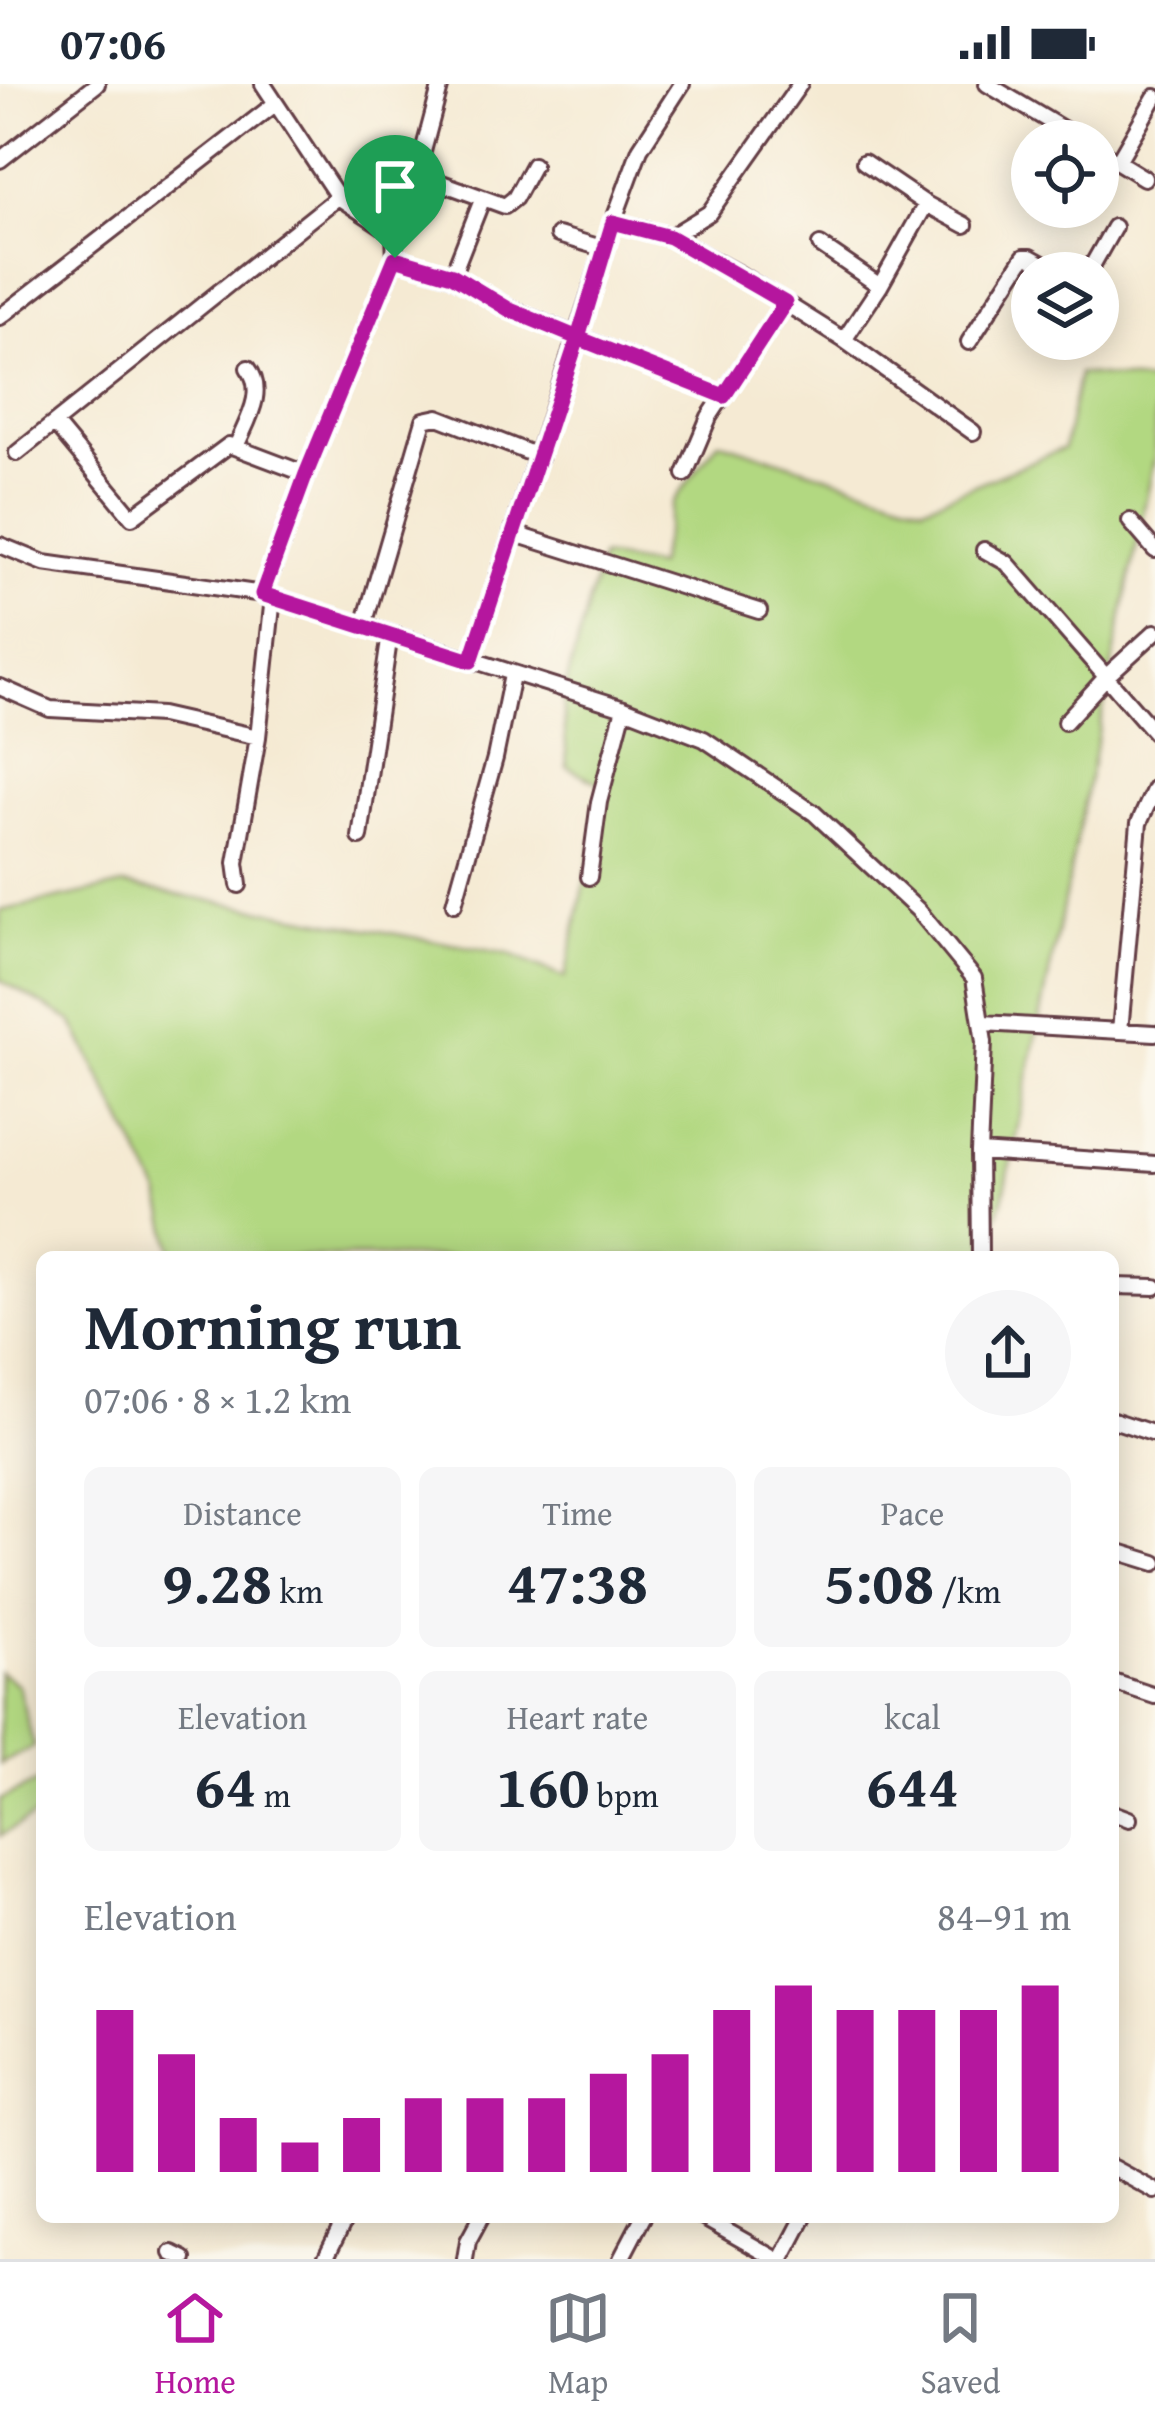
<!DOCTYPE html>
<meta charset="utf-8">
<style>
body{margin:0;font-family:"Gentium Book Plus",serif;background:#f6f6f7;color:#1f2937;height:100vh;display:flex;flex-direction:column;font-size:45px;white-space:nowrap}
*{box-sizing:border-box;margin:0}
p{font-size:39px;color:#747a83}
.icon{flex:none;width:66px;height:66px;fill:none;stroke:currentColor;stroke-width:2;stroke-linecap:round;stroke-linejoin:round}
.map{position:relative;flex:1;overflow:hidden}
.drawer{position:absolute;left:36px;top:1167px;width:1083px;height:972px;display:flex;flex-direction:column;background:#fff;border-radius:18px;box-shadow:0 6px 30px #0003}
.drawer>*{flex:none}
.controls{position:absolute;left:1011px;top:36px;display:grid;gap:24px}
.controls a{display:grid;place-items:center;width:108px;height:108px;border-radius:50%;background:#fff;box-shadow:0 6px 30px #0003;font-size:60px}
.pin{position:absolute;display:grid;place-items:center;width:102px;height:102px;color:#fff;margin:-123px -51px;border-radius:50% 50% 50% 0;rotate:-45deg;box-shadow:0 0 12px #0007}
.pin .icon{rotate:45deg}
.round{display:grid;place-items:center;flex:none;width:126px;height:126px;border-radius:63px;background:#f6f6f7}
.summary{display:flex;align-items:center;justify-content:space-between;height:204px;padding:0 48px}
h1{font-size:66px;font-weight:700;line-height:90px}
.metrics{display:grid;grid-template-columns:repeat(3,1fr);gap:18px;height:204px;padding:12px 48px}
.metrics div{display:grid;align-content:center;border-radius:18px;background:#f6f6f7;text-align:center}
.metrics b{font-size:60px;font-weight:700}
.metrics small{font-size:33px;font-weight:400}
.metrics p{font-size:33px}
.chart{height:336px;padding:24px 48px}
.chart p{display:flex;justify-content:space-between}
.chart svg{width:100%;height:216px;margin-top:12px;stroke:#b5179e;stroke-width:6}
.status{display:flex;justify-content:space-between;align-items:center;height:84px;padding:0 60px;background:#fff;direction:ltr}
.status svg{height:33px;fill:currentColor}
.tabs{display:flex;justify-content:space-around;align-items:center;height:168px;border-top:3px solid #e0e1e3;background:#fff;font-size:33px;color:#747a83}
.tabs a{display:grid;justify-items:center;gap:6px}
.tabs .selected{color:#b5179e}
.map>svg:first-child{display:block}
.green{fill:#b2d881;stroke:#7e7c56;stroke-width:3}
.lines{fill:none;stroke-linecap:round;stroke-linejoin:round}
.minor-casing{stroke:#643d44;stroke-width:20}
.minor{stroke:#fff;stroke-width:14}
.route-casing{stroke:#fff;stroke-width:24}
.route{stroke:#b5179e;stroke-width:15}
</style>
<div class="status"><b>07:06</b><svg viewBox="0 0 49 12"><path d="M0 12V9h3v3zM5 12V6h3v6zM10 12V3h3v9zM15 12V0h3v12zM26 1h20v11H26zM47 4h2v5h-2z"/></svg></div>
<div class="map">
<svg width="1155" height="2175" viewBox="0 0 1155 2175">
<rect width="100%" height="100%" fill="#fbf7ec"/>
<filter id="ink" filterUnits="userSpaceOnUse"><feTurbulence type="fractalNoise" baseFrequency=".00833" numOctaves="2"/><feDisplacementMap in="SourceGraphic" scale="24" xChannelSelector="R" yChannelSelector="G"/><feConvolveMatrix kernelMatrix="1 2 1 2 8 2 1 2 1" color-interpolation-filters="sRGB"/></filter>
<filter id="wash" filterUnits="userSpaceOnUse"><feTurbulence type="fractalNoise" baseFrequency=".004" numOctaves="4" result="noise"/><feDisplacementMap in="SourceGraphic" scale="48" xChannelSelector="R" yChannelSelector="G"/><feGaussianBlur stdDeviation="2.7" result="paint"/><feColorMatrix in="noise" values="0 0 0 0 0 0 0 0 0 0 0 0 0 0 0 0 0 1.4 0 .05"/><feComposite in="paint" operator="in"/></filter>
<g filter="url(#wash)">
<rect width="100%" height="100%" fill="#f5ead3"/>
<path class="green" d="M1079 289 1155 299V371L1003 1116 982 1173H174L160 1110 72 937 0 896V827L124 801 508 870 565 894 605 702 567 683 563 612 601 473 657 482 673 418 719 357 924 422 1064 364Z
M0 1588 18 1601 34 1663 0 1680Z
M42 1696V1728L0 1752V1716Z"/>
</g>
<g filter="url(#ink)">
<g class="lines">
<defs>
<path id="minor" d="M263 0 338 113 394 150
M987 0 1083 57
M1098 66 1144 94
M0 76 97 0
M1118 77 1155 13
M864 78 926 120 965 141
M417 90 505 122 515 114 533 81
M613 138 670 153 739 190 844 256 973 348
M558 151 605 165
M670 153 709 129 800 0
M820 161 880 202
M395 174 452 192 510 225 724 312
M1088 189 1114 143
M452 192 482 116
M0 233 275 20
M844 256 880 202 926 120
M969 258 1024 173H1030L1059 189
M55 340 132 433 229 361 306 390
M236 363C246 338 267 308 248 284
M17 369 338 113
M685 390 709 333 785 219
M1130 437 1155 466
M512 449 759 527
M0 461 44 479 263 510 624 624 704 655 814 729 918 826 974 894 984 958 979 1068 980 1173
M984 466 1007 479 1155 649
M263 510 306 390 395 174 394 150 417 90 441 0
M364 541 424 336 438 333 540 373
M471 577 613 138 640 65 682 0
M0 603 50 625 161 631 258 653
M1065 638 1108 591 1155 548
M360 753 390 550
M589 793 599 718 624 624
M239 801 236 779 258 653 273 513
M454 820 495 674 512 591
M983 939 1155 949
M1120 947 1139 739 1155 704
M979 1068 1155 1080
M1113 1202 1155 1203
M1113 1336 1155 1350
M1113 1466 1155 1479
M1113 1598 1155 1612
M1113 1729 1129 1735
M1113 2084 1155 2107
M702 2133 776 2175
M172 2169 184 2175
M325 2175 346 2133
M465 2175 468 2157 481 2133
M621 2175 643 2133
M782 2175 804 2133"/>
</defs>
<use href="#minor" class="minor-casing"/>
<use href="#minor" class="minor"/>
</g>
</g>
<g class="lines" filter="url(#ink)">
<defs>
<path id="route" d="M395 174 306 390 262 510 471 577 578 254 724 312 785 219 670 153 613 138 578 254 510 226 452 191 395 174"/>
</defs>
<use href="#route" class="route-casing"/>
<use href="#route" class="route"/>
</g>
</svg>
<div class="controls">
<a><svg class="icon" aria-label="locate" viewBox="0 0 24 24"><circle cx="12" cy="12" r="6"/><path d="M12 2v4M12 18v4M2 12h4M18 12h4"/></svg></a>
<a><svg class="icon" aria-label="layers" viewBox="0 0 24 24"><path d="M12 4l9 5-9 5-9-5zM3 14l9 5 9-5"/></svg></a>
</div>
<div class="pin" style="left:395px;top:174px;background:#1e9e55"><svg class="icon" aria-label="arrive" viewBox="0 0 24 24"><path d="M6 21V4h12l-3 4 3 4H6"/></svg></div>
<section class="drawer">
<div class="summary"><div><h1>Morning run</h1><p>07:06 · 8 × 1.2 km</p></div><a class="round"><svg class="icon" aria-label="share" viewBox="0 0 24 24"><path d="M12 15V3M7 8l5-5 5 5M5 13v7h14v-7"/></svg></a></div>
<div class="metrics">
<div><p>Distance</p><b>9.28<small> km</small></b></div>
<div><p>Time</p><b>47:38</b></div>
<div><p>Pace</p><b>5:08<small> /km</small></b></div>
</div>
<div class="metrics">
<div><p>Elevation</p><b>64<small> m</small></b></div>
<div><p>Heart rate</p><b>160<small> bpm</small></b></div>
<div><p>kcal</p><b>644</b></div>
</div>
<div class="chart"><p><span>Elevation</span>84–91 m</p>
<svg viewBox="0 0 160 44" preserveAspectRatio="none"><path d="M5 44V11M15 44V20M25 44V33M35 44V38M45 44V33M55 44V29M65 44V29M75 44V29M85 44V24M95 44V20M105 44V11M115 44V6M125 44V11M135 44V11M145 44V11M155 44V6"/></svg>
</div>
</section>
</div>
<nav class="tabs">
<a class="selected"><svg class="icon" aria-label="home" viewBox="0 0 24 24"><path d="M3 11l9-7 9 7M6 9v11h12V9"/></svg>Home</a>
<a><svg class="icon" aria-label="map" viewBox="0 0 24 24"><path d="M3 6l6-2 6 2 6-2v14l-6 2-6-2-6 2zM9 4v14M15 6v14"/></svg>Map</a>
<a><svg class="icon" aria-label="saved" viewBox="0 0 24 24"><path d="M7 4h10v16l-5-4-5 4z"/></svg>Saved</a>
</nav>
